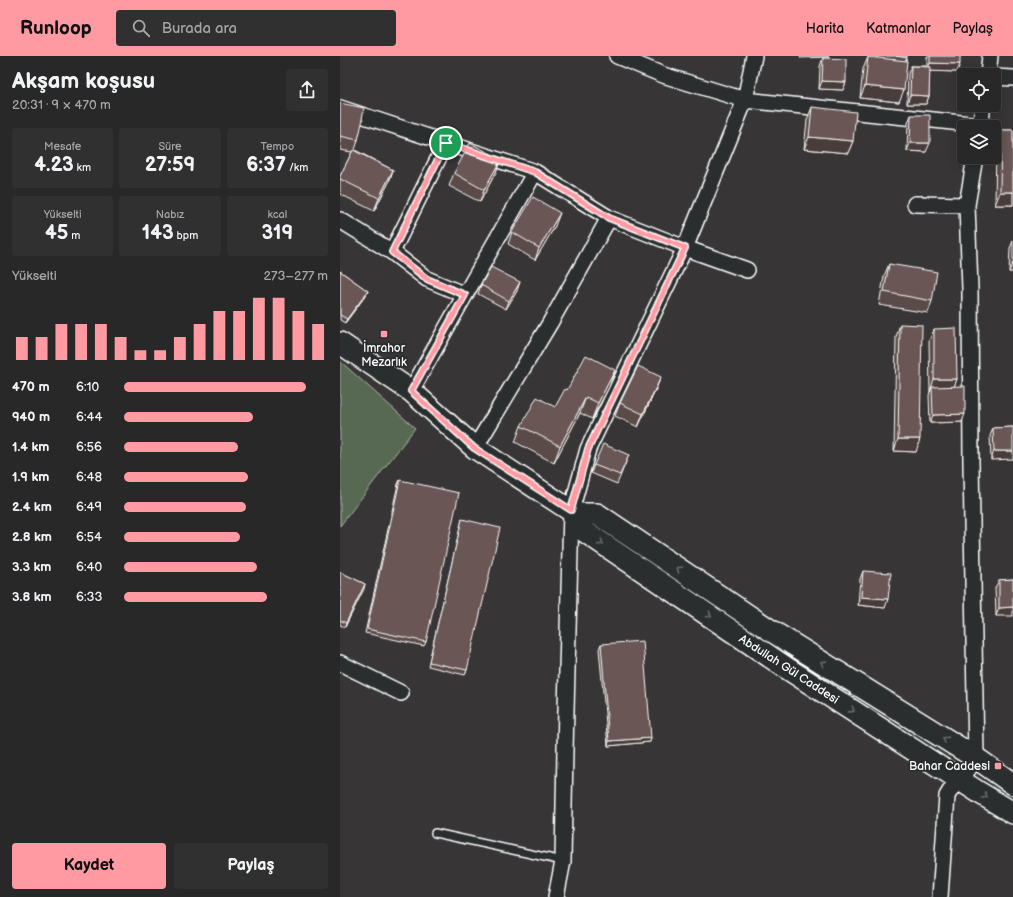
<!DOCTYPE html>
<html lang="tr">
<meta charset="utf-8">
<style>
body{margin:0;font-family:"Balsamiq Sans",sans-serif;background:#313030;color:#f1f3f6;height:100vh;display:flex;flex-direction:column;font-size:15px;white-space:nowrap}
*{box-sizing:border-box;margin:0}
p{font-size:13px;color:#a5a6a8}
.icon{flex:none;width:22px;height:22px;fill:none;stroke:currentColor;stroke-width:2;stroke-linecap:round;stroke-linejoin:round}
.map{position:relative;flex:1;overflow:hidden}
.side{display:flex;flex-direction:column;background:#292828;width:340px}
.side>*{flex:none}
.tools{position:absolute;left:617px;top:12px;display:grid;gap:8px}
.tools a{display:grid;place-items:center;width:44px;height:44px;border-radius:4px;background:#292828;box-shadow:0 2px 10px #0003,0 0 0 1px #454445;font-size:20px}
.pin{position:absolute;display:grid;place-items:center;width:34px;height:34px;color:#fff;margin:-17px;border:2px solid #fff;border-radius:50%;box-shadow:0 1px 4px #0007}
.round{display:grid;place-items:center;flex:none;width:42px;height:42px;border-radius:4px;background:#313030}
.headline{display:flex;align-items:center;justify-content:space-between;height:68px;padding:0 12px}
h1{font-size:22px;font-weight:600;line-height:30px}
.figures{display:grid;grid-template-columns:repeat(3,1fr);gap:6px;height:68px;padding:4px 12px}
.figures div{display:grid;align-content:center;border-radius:4px;background:#313030;text-align:center}
.figures b{font-size:20px;font-weight:600}
.figures small{font-size:11px;font-weight:400}
.figures p{font-size:11px}
.chart{height:112px;padding:8px 12px}
.chart p{display:flex;justify-content:space-between}
.chart svg{width:100%;height:72px;margin-top:4px;stroke:#ff9aa2;stroke-width:6}
.primary-button{display:flex;gap:8px;margin-top:auto;padding:8px 12px}
.primary-button a{flex:1;height:46px;border-radius:4px;background:#ff9aa2;color:#111;font-size:16px;font-weight:600;line-height:46px;text-align:center}
.primary-button a+a{background:#313030;color:#f1f3f6}
ul{padding:0 12px;list-style:none;font-size:13px}
li{display:grid;grid-template-columns:64px 48px 1fr;align-items:center;height:30px}
li i{height:10px;border-radius:5px;background:#ff9aa2}
header{display:flex;align-items:center;gap:24px;box-sizing:border-box;height:56px;padding:0 20px;background:#ff9aa2;color:#111}
header strong{font-size:19px}
nav{display:flex;gap:22px;margin-inline-start:auto;font-size:14px}
.search{width:280px;height:36px;background:#313030;display:flex;align-items:center;gap:10px;box-sizing:border-box;padding:0 14px;border-radius:4px;color:#a5a6a8;font-size:15px}
main{display:flex;flex:1;min-height:0}
.map>svg:first-child{display:block}
.green{fill:#596952;stroke:#acb4a8}
.lines{fill:none;stroke-linecap:round;stroke-linejoin:round}
.lane-casing{stroke:#fff;stroke-width:10}
.street-casing{stroke:#fff;stroke-width:18}
.secondary-casing{stroke:#fff;stroke-width:24}
.lane{stroke:#2a2d2e;stroke-width:7}
.street{stroke:#2a2d2e;stroke-width:15}
.secondary{stroke:#2a2d2e;stroke-width:21}
.wall{fill:#5a4b48;stroke:#fff}
.shaded-wall{fill:#4a3d3b;stroke:#fff}
.building{fill:#695754;stroke:#fff}
.oneway{stroke:#6a6c6d}
.route-casing{stroke:#fff;stroke-width:8}
.route{stroke:#ff9aa2;stroke-width:5}
.poi-dot{fill:#ff9aa2;stroke:#2a2d2e;stroke-width:1.5}
.labels{text-anchor:middle;stroke-width:3.5;stroke-linejoin:round;paint-order:stroke}
.poi-label{font-size:12px;fill:#fff;stroke:#2a2d2e}
.street-label{font-size:12px;fill:#fff;stroke:#2a2d2e}
</style>
<header>
<strong>Runloop</strong>
<div class="search"><svg class="icon" aria-label="search" viewBox="0 0 24 24"><circle cx="10" cy="10" r="6"/><path d="M15 15l6 6"/></svg>Burada ara</div>
<nav><a>Harita</a><a>Katmanlar</a><a>Paylaş</a></nav>
</header>
<main>
<section class="side">
<div class="headline"><div><h1>Akşam koşusu</h1><p>20:31 · 9 × 470 m</p></div><a class="round"><svg class="icon" aria-label="share" viewBox="0 0 24 24"><path d="M12 15V3M7 8l5-5 5 5M5 13v7h14v-7"/></svg></a></div>
<div class="figures">
<div><p>Mesafe</p><b>4.23<small> km</small></b></div>
<div><p>Süre</p><b>27:59</b></div>
<div><p>Tempo</p><b>6:37<small> /km</small></b></div>
</div>
<div class="figures">
<div><p>Yükselti</p><b>45<small> m</small></b></div>
<div><p>Nabız</p><b>143<small> bpm</small></b></div>
<div><p>kcal</p><b>319</b></div>
</div>
<div class="chart"><p><span>Yükselti</span>273–277 m</p>
<svg viewBox="0 0 160 44" preserveAspectRatio="none"><path d="M5 44V30M15 44V30M25 44V22M35 44V22M45 44V22M55 44V30M65 44V38M75 44V38M85 44V30M95 44V22M105 44V14M115 44V14M125 44V6M135 44V6M145 44V14M155 44V22"/></svg>
</div>
<ul>
<li><b>470 m</b>6:10<i style="width:89%"></i></li>
<li><b>940 m</b>6:44<i style="width:63%"></i></li>
<li><b>1.4 km</b>6:56<i style="width:56%"></i></li>
<li><b>1.9 km</b>6:48<i style="width:61%"></i></li>
<li><b>2.4 km</b>6:49<i style="width:60%"></i></li>
<li><b>2.8 km</b>6:54<i style="width:57%"></i></li>
<li><b>3.3 km</b>6:40<i style="width:65%"></i></li>
<li><b>3.8 km</b>6:33<i style="width:70%"></i></li>
</ul>
<div class="primary-button"><a>Kaydet</a><a>Paylaş</a></div>
</section>
<div class="map">
<svg width="673" height="841" viewBox="0 0 673 841">
<rect width="100%" height="100%" fill="#373536"/>
<filter id="ink" filterUnits="userSpaceOnUse"><feTurbulence type="fractalNoise" baseFrequency=".025" numOctaves="2"/><feDisplacementMap in="SourceGraphic" scale="8" xChannelSelector="R" yChannelSelector="G"/><feConvolveMatrix kernelMatrix="1 2 1 2 8 2 1 2 1" color-interpolation-filters="sRGB"/></filter>
<g filter="url(#ink)">
<path class="green" d="M0 305 75 372 0 470Z"/>
<g class="lines">
<defs>
<path id="lane" d="M95 777 223 805"/>
<path id="street" d="M277 0 323 19 405 44 640 69
M648 19 650 0
M654 21 673 22
M0 52 195 116 269 162 345 192 407 214
M640 71 643 49
M575 148 627 149
M0 164 52 196 87 223 125 239
M52 196 106 87
M71 335 125 239 195 116
M135 392 210 267 269 162
M0 607 61 637
M216 841 223 805 225 694 231 455 248 393 345 192 405 44 414 0
M600 841 607 740 610 735 621 724 636 702 631 406 630 233 627 149 635 101"/>
<path id="secondary" d="M0 287 71 335 135 392 236 458 244 475 448 613 640 737 673 757
M236 458H257L430 574 636 702 673 728"/>
</defs>
<use href="#lane" class="lane-casing"/>
<use href="#street" class="street-casing"/>
<use href="#secondary" class="secondary-casing"/>
<use href="#lane" class="lane"/>
<use href="#street" class="street"/>
<use href="#secondary" class="secondary"/>
</g>
<path class="wall" d="M537 0H567L566 5 559 46 520 42 523 13 528 1 537 2Z
M587 0H620L617 16 589 15V40L586 48H567L568 18 571 10H587Z
M483 2 506 26 503 34 479 33 480 10Z
M0 47 22 63 18 84 15 94 53 114 49 126 34 155 0 138V120L12 96 0 94Z
M472 51 513 85 508 97 464 93 467 64Z
M571 59 586 96 567 95 568 67Z
M661 74H673V149H655L656 86Z
M161 103 156 116 140 146 109 130 114 117Z
M215 170 195 204 168 188 172 176Z
M673 185V216H669L670 192Z
M549 208 592 245 588 257 539 249 544 220Z
M0 215 28 235 26 239 5 267 0 264Z
M141 229 177 235 166 253 138 238Z
M560 268 576 396 554 395 556 281Z
M594 273 617 323 614 330 622 366 590 367 589 339 590 336 589 285Z
M275 314 269 331 252 363 240 357 214 407 175 386 181 370 215 351 227 334Z
M316 333 298 371 275 360 280 347Z
M673 371 651 404 650 380 653 372Z
M289 399 277 428 251 417 254 409Z
M60 424 86 586 84 590 25 577 58 428Z
M122 463 127 614 125 619 88 610 121 467Z
M523 515 545 552 518 549 520 523Z
M0 516 25 528 5 571 0 569Z
M673 523 656 560 655 532 659 524Z
M261 588 311 682 310 686 268 690 259 593Z"/>
<path class="shaded-wall" d="M461 0H489V1L460 2Z
M590 7 620 8 617 16 587 15Z
M482 25 506 26 503 34 479 33Z
M525 30 564 34 559 46 520 42Z
M570 39 589 40 586 48H567Z
M469 81 513 85 508 97 464 93Z
M570 87H590L586 96 567 95Z
M161 103 156 116 140 146 144 134Z
M53 114 49 126 34 155 39 142Z
M660 136H673V149H655Z
M220 157 215 170 195 204 199 192Z
M672 208H673V216H669Z
M180 226 177 235 166 253 169 245Z
M28 235 26 239 5 267 7 263Z
M275 314 269 331 252 363 258 347Z
M321 321 316 333 298 371 303 358Z
M594 323H617L612 336 592 331 590 336Z
M246 341 240 357 214 407 220 390Z
M625 358 622 366 590 367 593 359Z
M558 383H580L576 396 554 395Z
M654 395H673V403L651 404Z
M25 528 24 533 5 571 6 567Z
M521 541 548 543 545 552 518 549Z
M673 551V560H656L659 552Z
M311 682 310 686 268 690 269 685Z"/>
<path class="building" d="M556 0H567V2Z
M590 0H620V8L590 7Z
M528 1 567 5 564 34 525 30Z
M483 2 506 3V26L482 25Z
M571 10 590 11 589 40 570 39Z
M0 47 24 52 22 63H23L18 84 0 80Z
M472 51 516 56 513 85 469 81Z
M571 59H590V87H570Z
M661 74H673V136H660Z
M130 87 161 103 144 134 114 117Z
M13 94 53 114 39 142 0 123V120Z
M193 141 220 157 199 192 172 176Z
M549 208 597 216 592 245 544 236Z
M151 211 180 226 169 245 141 229Z
M0 215 28 235 7 263 0 259Z
M560 268 582 269 580 383H558Z
M616 272 617 323H594V273Z
M246 299 275 314 258 347 246 341 220 390 181 370 197 341 215 351 225 333 227 334Z
M298 310 321 321 303 358 280 347Z
M625 330V358L593 359 592 331Z
M673 371V395H654L653 372Z
M263 388 289 399 280 419 254 409Z
M60 424 119 437 86 586 27 573Z
M122 463 160 472 127 614 89 606Z
M523 515 551 517 548 543 521 541Z
M0 516 25 528 6 567 0 564Z
M673 523V551L659 552V524Z
M303 585 311 682 269 685 261 588Z"/>
<defs><path id="oneway-chevron" d="M-2-3.5L2.5 0L-2 3.5" fill="none" stroke-width="1.6" stroke-linecap="round" stroke-linejoin="round"/></defs>
<g class="oneway">
<use href="#oneway-chevron" transform="translate(261 487) rotate(34)"/>
<use href="#oneway-chevron" transform="translate(339 513) rotate(-146)"/>
<use href="#oneway-chevron" transform="translate(369 559) rotate(34)"/>
<use href="#oneway-chevron" transform="translate(483 607) rotate(-148)"/>
<use href="#oneway-chevron" transform="translate(512 654) rotate(33)"/>
<use href="#oneway-chevron" transform="translate(605 683) rotate(-148)"/>
<use href="#oneway-chevron" transform="translate(645 740) rotate(31)"/>
</g>
</g>
<g class="lines" filter="url(#ink)">
<defs>
<path id="route" d="M106 87 195 116 269 162 345 192 248 393 231 454 134 392 71 335 125 239 87 223 52 196Z"/>
</defs>
<use href="#route" class="route-casing"/>
<use href="#route" class="route"/>
</g>
<g class="poi-dot">
<rect x="40" y="274" width="8" height="8" rx="2"/>
<rect x="654" y="706" width="8" height="8" rx="2"/>
</g>
<g class="labels">
<g class="poi-label">
<text x="44" y="296">İmrahor<tspan x="44" dy="14">Mezarlık</tspan></text>
<text x="650" y="714" text-anchor="end">Bahar Caddesi</text>
</g>
<g class="street-label">
<text transform="translate(449 613) rotate(33)" y="4">Abdullah Gül Caddesi</text>
</g>
</g>
</svg>
<div class="tools">
<a><svg class="icon" aria-label="locate" viewBox="0 0 24 24"><circle cx="12" cy="12" r="6"/><path d="M12 2v4M12 18v4M2 12h4M18 12h4"/></svg></a>
<a><svg class="icon" aria-label="layers" viewBox="0 0 24 24"><path d="M12 4l9 5-9 5-9-5zM3 14l9 5 9-5"/></svg></a>
</div>
<div class="pin" style="left:106px;top:87px;background:#1e9e55"><svg class="icon" aria-label="arrive" viewBox="0 0 24 24"><path d="M6 21V4h12l-3 4 3 4H6"/></svg></div>
</div>
</main>
